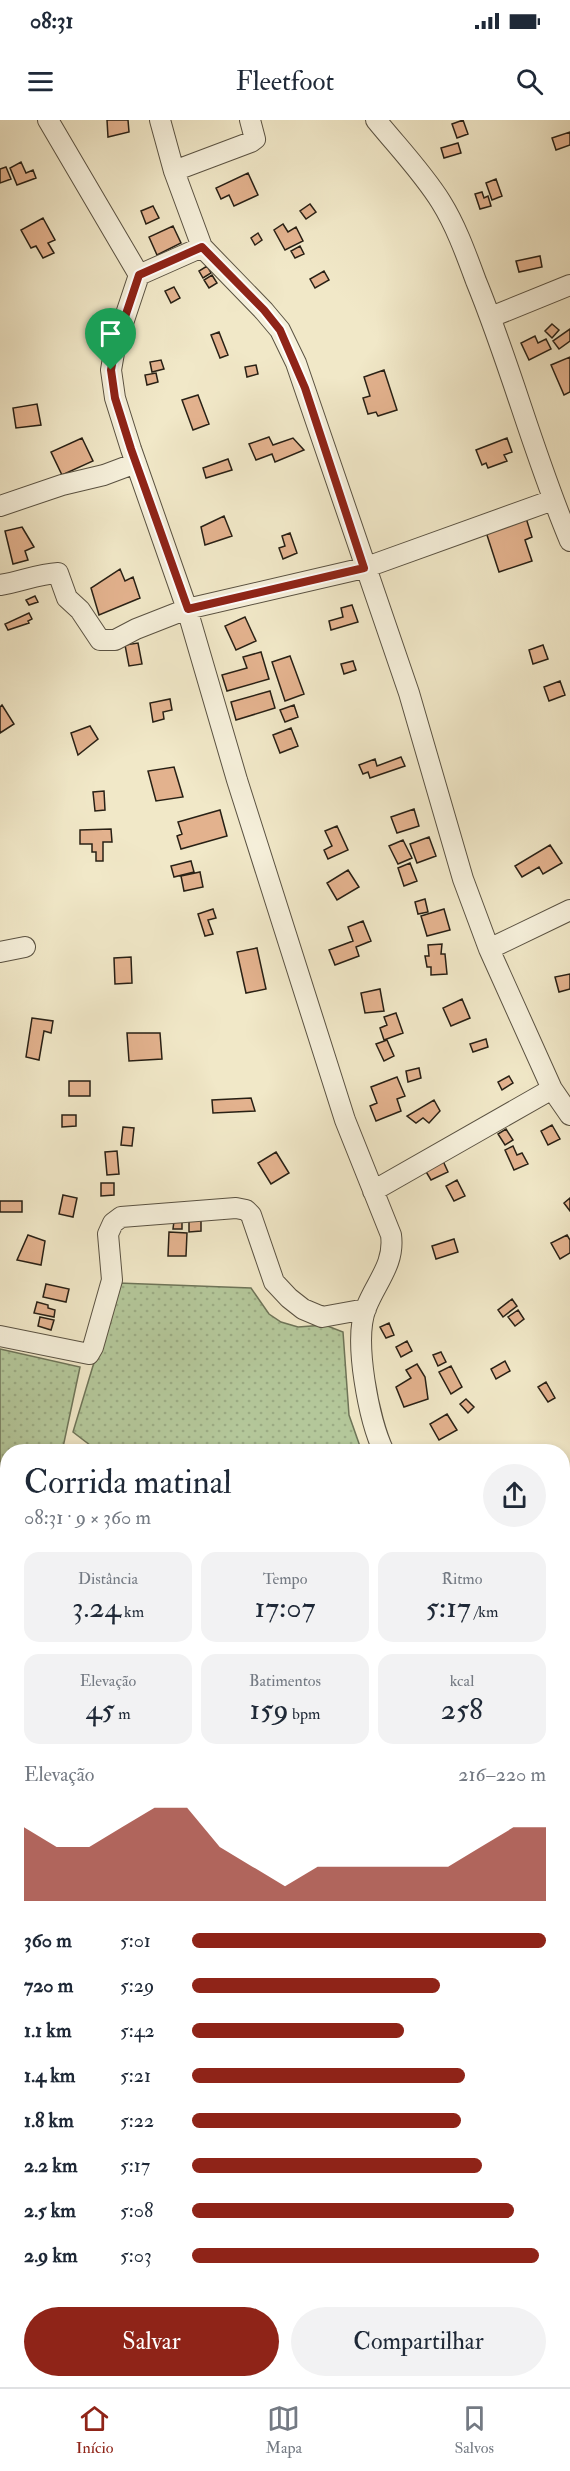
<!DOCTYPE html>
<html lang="pt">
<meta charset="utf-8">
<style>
body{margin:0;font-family:"IM FELL Double Pica",serif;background:#f2f2f3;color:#1f2937;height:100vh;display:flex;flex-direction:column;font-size:22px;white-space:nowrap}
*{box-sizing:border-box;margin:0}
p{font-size:20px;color:#747a83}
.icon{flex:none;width:33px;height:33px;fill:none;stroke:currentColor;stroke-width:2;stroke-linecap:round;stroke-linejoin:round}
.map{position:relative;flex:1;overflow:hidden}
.details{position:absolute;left:0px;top:1324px;width:570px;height:944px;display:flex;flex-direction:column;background:#fff;border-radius:24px 24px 0 0;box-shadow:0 3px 9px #0003}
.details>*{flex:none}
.pin{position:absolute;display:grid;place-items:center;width:51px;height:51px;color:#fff;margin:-62px -26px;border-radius:50% 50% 50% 0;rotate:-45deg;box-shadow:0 0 6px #0007}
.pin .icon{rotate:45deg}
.round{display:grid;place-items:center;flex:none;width:63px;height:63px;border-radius:32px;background:#f2f2f3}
.head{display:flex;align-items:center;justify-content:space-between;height:102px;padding:0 24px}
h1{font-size:33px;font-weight:600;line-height:45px}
.stats{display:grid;grid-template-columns:repeat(3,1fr);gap:9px;height:102px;padding:6px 24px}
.stats div{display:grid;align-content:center;border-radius:15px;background:#f2f2f3;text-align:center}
.stats b{font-size:30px;font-weight:600}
.stats small{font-size:16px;font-weight:400}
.stats p{font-size:16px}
.chart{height:168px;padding:12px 24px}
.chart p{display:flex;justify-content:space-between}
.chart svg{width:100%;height:108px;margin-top:6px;fill:#8f2418;opacity:.7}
.cta{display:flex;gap:12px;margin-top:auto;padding:12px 24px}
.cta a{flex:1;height:69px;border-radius:36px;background:#8f2418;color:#fff;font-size:24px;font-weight:600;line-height:69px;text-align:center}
.cta a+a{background:#f2f2f3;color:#1f2937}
ul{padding:0 24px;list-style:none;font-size:20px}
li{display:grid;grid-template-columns:96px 72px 1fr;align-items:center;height:45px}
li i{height:15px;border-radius:8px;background:#8f2418}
.status{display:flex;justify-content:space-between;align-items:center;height:42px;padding:0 30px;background:#fff;direction:ltr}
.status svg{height:16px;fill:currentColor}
header{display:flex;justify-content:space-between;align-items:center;height:78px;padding:0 24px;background:#fff;font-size:27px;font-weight:600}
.tabs{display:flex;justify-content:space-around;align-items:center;height:84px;border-top:2px solid #e0e1e3;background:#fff;font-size:16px;color:#747a83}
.tabs a{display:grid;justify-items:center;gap:3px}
.tabs .active{color:#8f2418}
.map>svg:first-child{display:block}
.grass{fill:url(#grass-dots);stroke:#6e7458;stroke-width:1.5}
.building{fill:#e3b28e;stroke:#282015;stroke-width:1.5}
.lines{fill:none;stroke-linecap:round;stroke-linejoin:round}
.minor-casing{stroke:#5a5242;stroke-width:22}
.minor{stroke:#f6f0db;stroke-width:20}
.route-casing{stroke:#fff;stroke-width:12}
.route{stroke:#8f2418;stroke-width:8}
</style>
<div class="status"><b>08:31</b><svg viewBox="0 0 49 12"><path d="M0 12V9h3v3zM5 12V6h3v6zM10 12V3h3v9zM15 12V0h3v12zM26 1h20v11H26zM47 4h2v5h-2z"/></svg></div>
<header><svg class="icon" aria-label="menu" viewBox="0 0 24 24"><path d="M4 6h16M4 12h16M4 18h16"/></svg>Fleetfoot<svg class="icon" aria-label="search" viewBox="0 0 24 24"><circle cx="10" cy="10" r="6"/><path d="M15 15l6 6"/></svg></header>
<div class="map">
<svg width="570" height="2267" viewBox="0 0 570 2267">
<defs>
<pattern id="grass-dots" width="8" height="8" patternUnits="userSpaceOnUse" patternTransform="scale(1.5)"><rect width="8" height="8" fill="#b4c79a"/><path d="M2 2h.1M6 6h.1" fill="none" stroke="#9bab84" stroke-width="1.8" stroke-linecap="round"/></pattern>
</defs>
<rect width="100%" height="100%" fill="#f1e8c8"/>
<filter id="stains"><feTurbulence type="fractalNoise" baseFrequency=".00333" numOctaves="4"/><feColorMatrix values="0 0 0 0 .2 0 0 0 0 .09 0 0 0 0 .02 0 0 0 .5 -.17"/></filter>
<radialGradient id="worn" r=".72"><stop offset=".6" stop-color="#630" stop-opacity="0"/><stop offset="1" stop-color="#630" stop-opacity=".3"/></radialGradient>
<path class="grass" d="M118 1163 251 1168 269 1194 281 1202 298 1207 325 1205 343 1212 349 1295 362 1332H99L73 1312Z
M0 1229 80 1247 62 1332H8L7 1440 0 1438Z"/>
<path class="building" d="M107 0H128L129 12 108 17Z
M463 0 468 14 457 18 452 4Z
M570 12V25L556 30 552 18Z
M458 23 461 33 444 38 441 28Z
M21 42 26 53 33 50 36 58 17 65 10 48Z
M6 47 11 59 0 63V49Z
M248 53 258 75 234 86 229 75 221 79 216 68Z
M496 59 502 76 492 80 486 63Z
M482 72 484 78 488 76 491 86 480 89 475 74Z
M310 84 316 92 306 99 300 91Z
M153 86 159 98 146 104 141 91Z
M43 98 55 120 48 123 54 133 43 138 36 126 31 128 21 110Z
M283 104 288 112 296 107 303 121 285 130 274 110Z
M173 106 181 123 157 135 149 117Z
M258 113 262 120 255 125 251 118Z
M300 126 304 134 295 138 291 131Z
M540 136 542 147 519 152 516 141Z
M207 146 211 153 203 158 199 151Z
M324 151 329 160 315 168 310 159Z
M212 155 217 163 209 168 204 160Z
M174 167 180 178 171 183 165 171Z
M552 204 559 210 552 218 545 211Z
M570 209V221L559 229 553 221Z
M219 212 228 235 220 238 211 215Z
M535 216 538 223 546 219 551 229 529 240 521 223Z
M570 237V272L564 275 551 245Z
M161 240 164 249 152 252 150 242Z
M256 245 258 254 247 257 245 247Z
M384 250 397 290 378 296 376 292 368 294 363 278 370 276 364 257Z
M156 253 158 262 147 265 145 255Z
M198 275 209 304 193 310 182 280Z
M37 284 41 305 16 308 13 288Z
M269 317 273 325 293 318 304 330 275 342 272 334 256 340 249 324Z
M82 318 93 341 62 355 51 332Z
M507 318 512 332 504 335 507 341 488 348 486 343 482 345 476 330Z
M228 339 232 350 206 358 203 348Z
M224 396 232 416 205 425 201 407Z
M526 398 532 417 525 420 532 441 499 452 486 412Z
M22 407 34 427 25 431 28 440 13 444 5 411Z
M290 413 297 433 283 439 279 428 285 426 282 416Z
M120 449 125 461 133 457 140 478 99 495 91 468Z
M35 476 38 482 29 485 26 480Z
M352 485 358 502 331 510 329 501 343 497 341 488Z
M29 493 32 499 28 501 29 503 8 510 5 504Z
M245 497 256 521 236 530 225 506Z
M138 523 142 544 129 546 125 525Z
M543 525 548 539 533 544 529 530Z
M261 532 269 559 227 571 222 555 247 548 243 537Z
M290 536 304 574 285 581 272 542Z
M353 541 356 550 344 554 341 544Z
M560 561 565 575 549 581 544 567Z
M270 571 275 588 236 600 231 582Z
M170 579 172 590 163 592 164 599 153 602 150 583Z
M2 585 14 604 0 613V587Z
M294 585 298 597 285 602 280 590Z
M90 606 98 619 78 635 71 613Z
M291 608 298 626 280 633 273 615Z
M401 637 405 646 370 658 368 652 363 654 359 645 375 639 377 646Z
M174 647 183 677 156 681 148 651Z
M104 671 105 690 95 691 93 672Z
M414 689 419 706 397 713 391 697Z
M220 690 227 716 181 729 177 716 182 714 178 702Z
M337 706 348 730 328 739 324 730 332 726 325 711Z
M111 709 112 722H103V741H96V732H92V724H80V710Z
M429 717 436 736 417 743 410 724Z
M403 720 412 738 398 744 389 726Z
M550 725 562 743 543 754 539 747 522 757 515 746Z
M191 741 194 752 174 757 171 746Z
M410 743 417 761 404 766 398 748Z
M348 750 359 767 337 780 327 763Z
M200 752 203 767 184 771 181 756Z
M425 779 428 792 418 794 415 782Z
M213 789 216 798 208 800 213 814 205 816 198 794Z
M444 789 450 810 427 816 421 796Z
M363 801 371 821 356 827 359 836 335 845 329 830 353 821 348 807Z
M442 824 441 834H445L447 854 431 855V847H427L425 836H429L428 825Z
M257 828 266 869 246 873 237 832Z
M131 837 132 863 115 864 114 838Z
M570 854V869L559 872 555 857Z
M380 869 384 891 365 893 361 873Z
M462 879 470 898 451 906 443 888Z
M396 893 403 913 384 920 380 908 387 905 384 897Z
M32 898 53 901 51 913 44 911 39 940 26 937Z
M127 913H160L162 939 129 941Z
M486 919 488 927 473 932 470 924Z
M387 920 394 936 384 941 376 924Z
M419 948 421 958 408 962 406 951Z
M509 956 513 963 502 970 498 962Z
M397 957 405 976 397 979 401 991 376 1001 370 986 377 983 371 967Z
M69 961H90V976H69Z
M251 978 255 991 213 993 212 980Z
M434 980 440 991 429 1003 423 998 416 1003 407 996Z
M62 995H76V1006L62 1007Z
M552 1005 560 1019 548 1025 541 1011Z
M123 1007 134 1008 132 1026 121 1025Z
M506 1009 513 1020 505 1025 498 1014Z
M513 1026 517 1035 522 1033 528 1044 514 1050 505 1030Z
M117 1031 119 1054 107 1055 105 1032Z
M276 1032 289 1053 271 1064 258 1043Z
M443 1041 448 1052 431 1060 425 1050Z
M457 1060 465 1076 454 1081 446 1066Z
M101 1063H114V1075L101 1076Z
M63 1075 77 1078 73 1097 59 1094Z
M570 1078V1091L564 1083Z
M0 1081H22V1092H0Z
M201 1098V1111L189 1112V1099Z
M174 1101H182V1109H173Z
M169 1112 187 1113 186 1136H168Z
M28 1115 45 1121 41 1145 17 1140Z
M567 1115 570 1120V1133L560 1139 551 1123Z
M454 1119 458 1132 436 1139 432 1126Z
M46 1164 69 1169 66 1182 43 1177Z
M512 1179 517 1186 503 1197 498 1190Z
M37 1182 48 1185V1188L55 1190 54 1197 34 1193Z
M518 1190 524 1199 515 1206 508 1197Z
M40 1197 54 1200 51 1210 38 1206Z
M389 1203 394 1215 386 1218 380 1207Z
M407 1221 412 1231 401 1237 396 1227Z
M441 1232 446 1242 438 1246 433 1235Z
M505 1241 510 1251 496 1259 491 1249Z
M417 1244 425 1257 428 1279 404 1287 396 1267 411 1258 406 1250Z
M451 1246 462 1267 451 1274 439 1252Z
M546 1262 555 1278 548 1282 538 1267Z
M466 1279 474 1287 468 1293 460 1284Z
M447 1294 457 1310 439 1320 430 1304Z
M239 1325 262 1329 261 1332H237Z
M0 1531 7 1535 0 1544Z
M564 1596 570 1602V1605L562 1613Z
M7 1794H8V1815L0 1808V1801Z
M3 1859 8 1864 7 1876 0 1869V1862Z
M569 1985 570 2000 568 2001 562 1990Z
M562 2094 570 2112V2117L562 2120Z
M103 2260H143L145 2262 140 2267H102L99 2265Z"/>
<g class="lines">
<defs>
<path id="minor" d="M48 0 139 155
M160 0 174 51 202 127 264 191 280 210 296 243 409 573 463 759 489 829 552 969 570 995
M376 0C398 27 423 53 441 82 456 106 466 134 476 161 511 246 534 336 570 421
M174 51 251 22 255 19 250 0
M202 127 139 155 115 227 111 250 115 278 131 329 187 489 237 660 345 1000 391 1115C395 1144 376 1162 366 1188 353 1220 369 1301 384 1332
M491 197 570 165
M0 386 62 365 104 355 136 343
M0 465C20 462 38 454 58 453L67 478 80 490 100 520H115L136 509 187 489 364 448 553 380
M489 829 570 790
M0 832 25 827
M373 1071 552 969
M0 1216 89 1234 93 1227 112 1160 108 1114 113 1103 121 1097 236 1088 246 1090 251 1095 274 1162 289 1178 303 1189 322 1197 366 1189
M562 1558 570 1565
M0 1573 8 1578
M562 1666 570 1662
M0 1748 8 1749
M562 1895 570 1902
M0 2061 8 2071
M0 2184 8 2180
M562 2242 570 2249
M196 2260 203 2267"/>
</defs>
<use href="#minor" class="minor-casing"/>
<use href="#minor" class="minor"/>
</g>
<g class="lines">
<defs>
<path id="route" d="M202 127 264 190 280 210 305 268 364 448 188 489 131 329 115 278 111 250 115 227 139 155Z"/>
</defs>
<use href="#route" class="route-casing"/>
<use href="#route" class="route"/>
</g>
<rect width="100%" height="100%" filter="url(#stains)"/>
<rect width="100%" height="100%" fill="url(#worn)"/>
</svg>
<div class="pin" style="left:111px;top:250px;background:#1e9e55"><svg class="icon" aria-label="arrive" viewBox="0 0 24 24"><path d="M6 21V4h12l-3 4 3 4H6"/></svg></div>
<section class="details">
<div class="head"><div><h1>Corrida matinal</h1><p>08:31 · 9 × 360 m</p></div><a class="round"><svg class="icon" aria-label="share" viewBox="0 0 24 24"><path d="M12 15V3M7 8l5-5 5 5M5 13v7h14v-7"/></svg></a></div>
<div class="stats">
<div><p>Distância</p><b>3.24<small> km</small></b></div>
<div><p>Tempo</p><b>17:07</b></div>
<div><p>Ritmo</p><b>5:17<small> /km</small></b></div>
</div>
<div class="stats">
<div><p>Elevação</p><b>45<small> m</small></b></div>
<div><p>Batimentos</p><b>159<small> bpm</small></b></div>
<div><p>kcal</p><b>258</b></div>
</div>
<div class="chart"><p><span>Elevação</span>216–220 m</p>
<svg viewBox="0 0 160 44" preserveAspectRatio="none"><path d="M0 44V14L10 22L20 22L30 14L40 6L50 6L60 22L70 30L80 38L90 30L100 30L110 30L120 30L130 30L140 22L150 14L160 14V44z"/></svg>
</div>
<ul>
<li><b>360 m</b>5:01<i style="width:100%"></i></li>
<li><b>720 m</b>5:29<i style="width:70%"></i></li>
<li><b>1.1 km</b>5:42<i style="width:60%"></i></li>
<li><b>1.4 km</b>5:21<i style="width:77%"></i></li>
<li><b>1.8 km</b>5:22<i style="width:76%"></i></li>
<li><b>2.2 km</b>5:17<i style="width:82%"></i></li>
<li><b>2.5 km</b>5:08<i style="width:91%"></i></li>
<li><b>2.9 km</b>5:03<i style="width:98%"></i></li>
</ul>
<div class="cta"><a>Salvar</a><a>Compartilhar</a></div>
</section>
</div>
<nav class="tabs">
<a class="active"><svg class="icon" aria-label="home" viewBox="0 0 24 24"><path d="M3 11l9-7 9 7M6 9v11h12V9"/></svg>Início</a>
<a><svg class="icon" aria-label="map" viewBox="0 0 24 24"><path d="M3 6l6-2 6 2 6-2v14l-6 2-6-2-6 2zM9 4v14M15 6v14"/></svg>Mapa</a>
<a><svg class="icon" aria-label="saved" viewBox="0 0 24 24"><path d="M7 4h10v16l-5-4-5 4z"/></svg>Salvos</a>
</nav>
